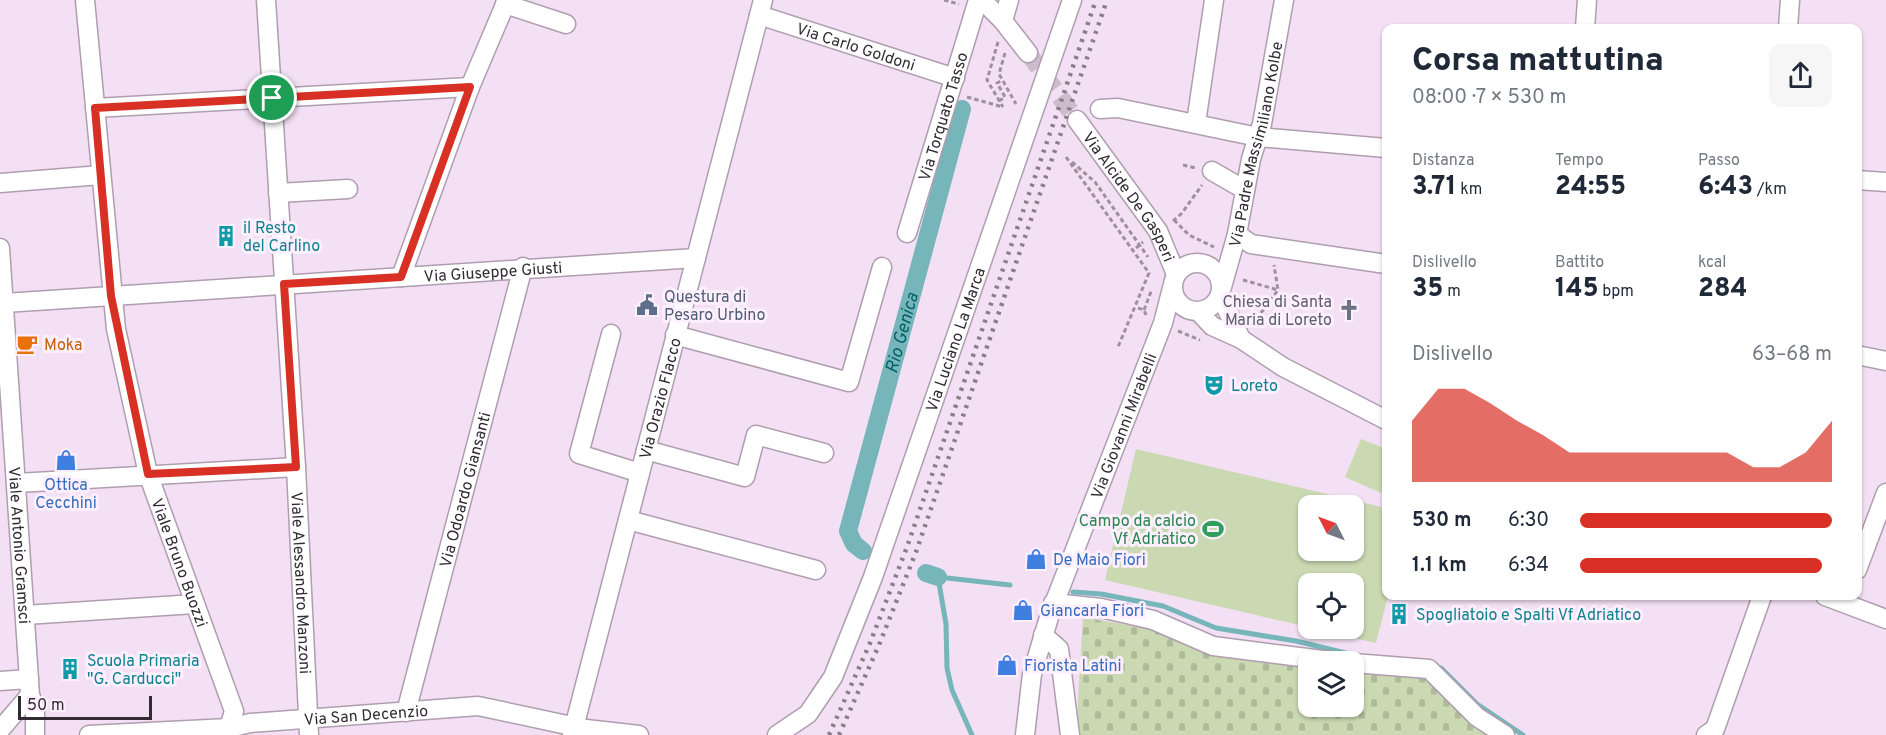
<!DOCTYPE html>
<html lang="it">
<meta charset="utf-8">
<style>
body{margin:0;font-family:Overpass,sans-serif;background:#f6f6f7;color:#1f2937;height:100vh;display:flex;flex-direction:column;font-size:22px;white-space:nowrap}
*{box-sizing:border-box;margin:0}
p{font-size:20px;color:#747a83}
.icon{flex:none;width:33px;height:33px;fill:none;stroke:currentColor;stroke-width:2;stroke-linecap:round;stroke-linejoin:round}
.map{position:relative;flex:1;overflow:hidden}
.panel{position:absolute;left:1382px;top:24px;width:480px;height:576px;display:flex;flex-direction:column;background:#fff;border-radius:12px;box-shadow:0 2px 4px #0004}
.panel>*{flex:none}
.needle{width:39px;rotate:312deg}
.controls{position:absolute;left:1298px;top:495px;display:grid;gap:12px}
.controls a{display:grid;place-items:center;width:66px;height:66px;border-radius:12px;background:#fff;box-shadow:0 2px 4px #0004;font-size:30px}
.scale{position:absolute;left:18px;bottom:15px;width:134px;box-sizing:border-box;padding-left:6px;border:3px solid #322b33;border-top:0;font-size:16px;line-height:21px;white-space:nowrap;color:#322b33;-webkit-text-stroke:4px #feefff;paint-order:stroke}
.pin{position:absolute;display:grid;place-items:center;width:51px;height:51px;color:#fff;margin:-26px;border:3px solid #fff;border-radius:50%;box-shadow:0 2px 6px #0007}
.round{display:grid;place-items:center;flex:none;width:63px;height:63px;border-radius:12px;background:#f6f6f7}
.summary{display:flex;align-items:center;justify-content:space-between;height:102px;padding:0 30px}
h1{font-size:33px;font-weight:800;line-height:45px}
.figures{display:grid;grid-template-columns:repeat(3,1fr);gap:9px;height:102px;padding:6px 30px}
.figures div{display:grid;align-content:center}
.figures b{font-size:26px;font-weight:800}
.figures small{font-size:16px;font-weight:400}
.figures p{font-size:16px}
.chart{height:168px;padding:12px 30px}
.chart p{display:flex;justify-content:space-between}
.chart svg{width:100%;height:108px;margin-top:6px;fill:#d93025;opacity:.7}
ul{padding:0 30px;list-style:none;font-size:20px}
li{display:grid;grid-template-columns:96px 72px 1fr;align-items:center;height:45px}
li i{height:15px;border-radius:8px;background:#d93025}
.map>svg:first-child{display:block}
.cemetery{fill:url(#cemetery-stones)}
.pitch{fill:#cad9b1;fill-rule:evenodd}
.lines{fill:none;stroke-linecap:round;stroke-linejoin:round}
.stream{stroke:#76b6ba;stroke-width:5}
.canal{stroke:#76b6ba;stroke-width:18}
.minor-tunnel{stroke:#ccbccd;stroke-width:18;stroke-dasharray:18 9;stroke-linecap:butt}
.minor-casing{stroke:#af9db0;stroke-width:21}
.path{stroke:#9e909f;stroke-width:3;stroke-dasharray:4.5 3;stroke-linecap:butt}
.minor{stroke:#fff;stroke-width:18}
.rail{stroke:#897d8a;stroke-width:4.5;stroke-dasharray:3 6;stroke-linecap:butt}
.route-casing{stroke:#fff;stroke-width:12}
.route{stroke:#d93025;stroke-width:8}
.labels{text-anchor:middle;stroke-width:6;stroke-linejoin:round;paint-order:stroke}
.street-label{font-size:16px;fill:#322b33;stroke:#feefff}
.culture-label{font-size:16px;fill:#0d838f;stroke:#feefff;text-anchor:start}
.service-label{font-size:16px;fill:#4e5e75;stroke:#feefff;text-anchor:start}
.worship-label{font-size:16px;fill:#5b616d;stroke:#feefff;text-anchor:end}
.food-label{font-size:16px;fill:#c56008;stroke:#feefff;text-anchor:start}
.shop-label{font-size:16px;fill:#366cbe;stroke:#feefff;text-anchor:start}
.leisure-label{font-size:16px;fill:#27864d;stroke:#feefff;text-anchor:end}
.water-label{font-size:18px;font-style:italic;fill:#006266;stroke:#feefff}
</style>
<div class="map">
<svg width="1886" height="735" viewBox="0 0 1886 735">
<defs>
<pattern id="cemetery-stones" width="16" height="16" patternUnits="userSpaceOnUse" patternTransform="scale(1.5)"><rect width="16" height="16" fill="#cad9b1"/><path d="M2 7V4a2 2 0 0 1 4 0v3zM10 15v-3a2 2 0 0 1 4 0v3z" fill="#aeba99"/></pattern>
</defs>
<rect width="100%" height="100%" fill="#f3e0f4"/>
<path class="cemetery" d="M1083 617 1330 661 1308 662V706H1353V666L1429 679 1493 735H1076Z"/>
<path class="pitch" d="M1361 439 1386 449V495L1345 477Z
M1136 449 1386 508 1388 596 1376 643 1313 629 1353 628V584H1308V627L1105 580ZM1308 506H1353V550H1308Z"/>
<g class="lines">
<path class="stream" d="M1073 592 1101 594 1163 606 1216 628 1296 641 1358 656
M1435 667 1441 668 1477 704 1523 735
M972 735 952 690 947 668 946 624 938 577 1010 585"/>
<g class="canal">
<path id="s1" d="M863 551 854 544 848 531 962 109"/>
<path d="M926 573 938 577"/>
</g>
<path class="minor-tunnel" d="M1028 53 1077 120"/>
<defs>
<g id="minor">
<path id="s2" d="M85 0 116 329 148 474 234 711 229 728"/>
<path id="s3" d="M266 0 296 467 309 735"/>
<path d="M982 0 1003 21 1028 53"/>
<path d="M505 4 566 24"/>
<path id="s4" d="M759 15 955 78"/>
<path d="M1003 21 1009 0"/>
<path d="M1585 28 1587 0"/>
<path d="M1788 28 1790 0"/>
<path d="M95 108 470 87"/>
<path d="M1100 109 1118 108 1258 137 1386 148"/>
<path id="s5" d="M1077 120 1158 231 1176 274"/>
<path d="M1196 123 1214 0"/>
<path d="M1212 171 1245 190"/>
<path d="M1857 180 1886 182"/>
<path d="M0 183 101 175"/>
<path d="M278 193 348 189"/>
<path id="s6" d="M907 233 978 0"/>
<path d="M1237 234 1251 244 1386 264"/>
<path id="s7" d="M0 248 30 695 35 709V735"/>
<circle cx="1197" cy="287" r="24"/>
<path d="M401 277 470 87 507 0"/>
<path id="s8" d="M1222 287 1237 234 1251 159 1262 124 1284 0"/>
<path d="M1220 295 1241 339"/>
<path id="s9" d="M4 303 696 258"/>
<path d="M1199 312 1212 326 1241 339 1283 367 1386 420"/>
<path d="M611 334 579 454 640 473"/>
<path d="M675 335 849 382 882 267"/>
<path d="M1857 355 1886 361"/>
<path d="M646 450 745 477 756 435 824 453"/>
<path d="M17 483 296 467"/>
<path d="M628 520 816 570"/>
<path d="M1857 570 1886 493"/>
<path d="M1825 596 1886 619"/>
<path d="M1053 603 1101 608 1153 620 1213 646 1339 662"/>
<path d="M25 615 195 604"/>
<path d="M1043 635 1059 649 1070 735"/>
<path d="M1353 663 1429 669 1477 717 1505 735"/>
<path d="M0 681 29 679"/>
<path id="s10" d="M406 712 523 267"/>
<path d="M0 730 30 695"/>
<path id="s11" d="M89 735 229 728 250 723 478 706 586 729 639 735"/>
<path id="s12" d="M572 735 763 0"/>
<path id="s13" d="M777 735 808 714 833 677 873 577 1072 0"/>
<path id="s14" d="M1025 735 1032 674 1050 614 1163 323 1172 288"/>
<path d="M1706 735 1715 729 1762 596"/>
</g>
</defs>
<use href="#minor" class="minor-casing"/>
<path class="path" d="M944 0 959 4
M998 42 987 80 1003 107
M1005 53 999 74 1016 104
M967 97 1003 107
M999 101 1005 97 997 83 1003 80
M1066 157 1149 273 1118 347
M1072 162 1095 182 1148 257
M1183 165 1196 168
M1174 220 1189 235 1214 247
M1173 221 1182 213 1202 185
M1136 248 1143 242
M1243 280 1278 290
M1138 308 1144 310 1146 315
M1144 310 1152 289
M1252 325 1278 290 1274 265
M1178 331 1200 340"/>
<use href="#minor" class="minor"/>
<path class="rail" d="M829 735 870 643 907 547 1096 0
M839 735 879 645 916 552 1107 0"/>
</g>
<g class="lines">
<defs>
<path id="route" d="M470 87 401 277 284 284 296 467 148 474 111 296 95 108Z"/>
</defs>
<use href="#route" class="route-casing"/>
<use href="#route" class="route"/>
</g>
<defs>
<symbol id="building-bare" viewBox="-9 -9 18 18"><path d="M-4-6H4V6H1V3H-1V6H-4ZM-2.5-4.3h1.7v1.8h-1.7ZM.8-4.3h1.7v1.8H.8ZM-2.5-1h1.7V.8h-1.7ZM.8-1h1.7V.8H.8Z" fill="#0f9aa8" stroke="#feefff" stroke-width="2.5" paint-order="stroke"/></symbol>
<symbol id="civic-bare" viewBox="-9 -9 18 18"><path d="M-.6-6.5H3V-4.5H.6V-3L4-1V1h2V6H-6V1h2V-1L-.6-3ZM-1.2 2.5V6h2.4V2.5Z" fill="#5c6f8a" stroke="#feefff" stroke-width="2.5" paint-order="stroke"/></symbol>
<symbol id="church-bare" viewBox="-9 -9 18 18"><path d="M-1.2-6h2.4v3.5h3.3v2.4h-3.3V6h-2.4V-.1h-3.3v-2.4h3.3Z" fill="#6b7280" stroke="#feefff" stroke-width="2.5" paint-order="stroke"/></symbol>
<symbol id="cafe-bare" viewBox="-9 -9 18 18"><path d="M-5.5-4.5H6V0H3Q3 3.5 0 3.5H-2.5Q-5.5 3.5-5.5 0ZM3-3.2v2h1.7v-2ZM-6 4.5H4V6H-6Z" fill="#e8710a" stroke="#feefff" stroke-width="2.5" paint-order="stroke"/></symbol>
<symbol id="theatre-bare" viewBox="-9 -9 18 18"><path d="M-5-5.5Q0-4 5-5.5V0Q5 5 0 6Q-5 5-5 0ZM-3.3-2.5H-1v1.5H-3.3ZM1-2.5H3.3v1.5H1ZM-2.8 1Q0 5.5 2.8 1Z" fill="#0f9aa8" stroke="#feefff" stroke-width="2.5" paint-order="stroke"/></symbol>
<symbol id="shop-bare" viewBox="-9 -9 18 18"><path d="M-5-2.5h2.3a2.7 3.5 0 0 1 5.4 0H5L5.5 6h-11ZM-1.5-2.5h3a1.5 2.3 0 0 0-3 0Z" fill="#3f7fe0" stroke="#feefff" stroke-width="2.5" paint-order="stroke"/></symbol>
<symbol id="stadium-bare" viewBox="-9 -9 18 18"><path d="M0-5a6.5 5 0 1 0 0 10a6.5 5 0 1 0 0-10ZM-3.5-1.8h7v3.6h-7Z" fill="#2e9e5b" stroke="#feefff" stroke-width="2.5" paint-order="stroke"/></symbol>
</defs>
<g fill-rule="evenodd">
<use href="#building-bare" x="211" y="221" width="30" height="30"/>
<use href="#civic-bare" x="632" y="290" width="30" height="30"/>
<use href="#church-bare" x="1334" y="295" width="30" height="30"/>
<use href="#cafe-bare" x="12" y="329" width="30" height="30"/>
<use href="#theatre-bare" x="1199" y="370" width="30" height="30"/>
<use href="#shop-bare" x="51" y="445" width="30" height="30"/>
<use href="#stadium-bare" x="1198" y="514" width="30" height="30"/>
<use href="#shop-bare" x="1021" y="544" width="30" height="30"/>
<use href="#shop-bare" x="1008" y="595" width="30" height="30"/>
<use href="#building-bare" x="1384" y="599" width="30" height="30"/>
<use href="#shop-bare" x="992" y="650" width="30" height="30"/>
<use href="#building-bare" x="55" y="654" width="30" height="30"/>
</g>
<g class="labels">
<g class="street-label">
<text dy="6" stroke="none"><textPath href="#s4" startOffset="102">Via Carlo Goldoni</textPath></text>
<text dy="6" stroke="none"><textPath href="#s6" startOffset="122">Via Torquato Tasso</textPath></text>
<text dy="6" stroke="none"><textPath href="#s8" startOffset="147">Via Padre Massimiliano Kolbe</textPath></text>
<text dy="6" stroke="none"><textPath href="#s5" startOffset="93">Via Alcide De Gasperi</textPath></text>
<text dy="6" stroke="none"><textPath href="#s9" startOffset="490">Via Giuseppe Giusti</textPath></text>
<text dy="6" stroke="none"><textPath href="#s13" startOffset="441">Via Luciano La Marca</textPath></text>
<text dy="6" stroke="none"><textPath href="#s12" startOffset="348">Via Orazio Flacco</textPath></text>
<text dy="6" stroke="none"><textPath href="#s14" startOffset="326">Via Giovanni Mirabelli</textPath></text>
<text dy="6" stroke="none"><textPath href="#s10" startOffset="230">Via Odoardo Giansanti</textPath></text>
<text dy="6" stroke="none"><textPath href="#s7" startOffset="298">Viale Antonio Gramsci</textPath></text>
<text dy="6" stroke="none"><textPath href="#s2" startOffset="573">Viale Bruno Buozzi</textPath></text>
<text dy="6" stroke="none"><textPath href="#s3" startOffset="584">Viale Alessandro Manzoni</textPath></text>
<text dy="6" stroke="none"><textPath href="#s11" startOffset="278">Via San Decenzio</textPath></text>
</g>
<g class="culture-label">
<text x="243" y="233">il Resto<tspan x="243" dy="18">del Carlino</tspan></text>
<text x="1231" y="391">Loreto</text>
<text x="1416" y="620">Spogliatoio e Spalti Vf Adriatico</text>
<text x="87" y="666">Scuola Primaria<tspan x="87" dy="18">"G. Carducci"</tspan></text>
</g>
<g class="service-label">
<text x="664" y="302">Questura di<tspan x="664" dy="18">Pesaro Urbino</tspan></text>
</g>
<g class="worship-label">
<text x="1332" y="307">Chiesa di Santa<tspan x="1332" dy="18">Maria di Loreto</tspan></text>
</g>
<g class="food-label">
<text x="44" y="350">Moka</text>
</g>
<g class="shop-label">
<text x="66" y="490" text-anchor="middle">Ottica<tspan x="66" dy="18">Cecchini</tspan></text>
<text x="1053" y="565">De Maio Fiori</text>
<text x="1040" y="616">Giancarla Fiori</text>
<text x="1024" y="671">Fiorista Latini</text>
</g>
<g class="leisure-label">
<text x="1196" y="526">Campo da calcio<tspan x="1196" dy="18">Vf Adriatico</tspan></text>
</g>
<g class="water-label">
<text dy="6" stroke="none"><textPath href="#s1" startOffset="231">Rio Genica</textPath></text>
</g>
</g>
</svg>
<div class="controls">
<a><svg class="needle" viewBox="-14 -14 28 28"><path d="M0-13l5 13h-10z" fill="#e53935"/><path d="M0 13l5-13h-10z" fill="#747a83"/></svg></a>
<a><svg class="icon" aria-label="locate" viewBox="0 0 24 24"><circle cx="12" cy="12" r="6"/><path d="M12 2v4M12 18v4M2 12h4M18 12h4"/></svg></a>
<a><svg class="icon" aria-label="layers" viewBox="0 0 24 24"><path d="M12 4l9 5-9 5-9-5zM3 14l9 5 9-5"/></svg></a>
</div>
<div class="scale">50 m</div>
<div class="pin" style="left:272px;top:98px;background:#1e9e55"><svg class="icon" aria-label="arrive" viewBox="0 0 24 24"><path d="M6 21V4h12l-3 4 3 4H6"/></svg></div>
<section class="panel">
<div class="summary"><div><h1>Corsa mattutina</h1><p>08:00 · 7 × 530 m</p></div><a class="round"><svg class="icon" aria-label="share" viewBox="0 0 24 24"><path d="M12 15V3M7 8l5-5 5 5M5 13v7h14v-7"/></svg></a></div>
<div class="figures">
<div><p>Distanza</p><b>3.71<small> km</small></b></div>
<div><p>Tempo</p><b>24:55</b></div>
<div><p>Passo</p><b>6:43<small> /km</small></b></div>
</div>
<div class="figures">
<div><p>Dislivello</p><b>35<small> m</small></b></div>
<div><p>Battito</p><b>145<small> bpm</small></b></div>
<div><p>kcal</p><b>284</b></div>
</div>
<div class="chart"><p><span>Dislivello</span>63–68 m</p>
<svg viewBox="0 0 160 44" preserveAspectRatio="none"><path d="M0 44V19L10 6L20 6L30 12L40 19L50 25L60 32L70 32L80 32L90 32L100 32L110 32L120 32L130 38L140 38L150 32L160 19V44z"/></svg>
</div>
<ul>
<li><b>530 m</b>6:30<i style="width:100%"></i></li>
<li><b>1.1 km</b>6:34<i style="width:96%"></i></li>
</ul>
</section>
</div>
